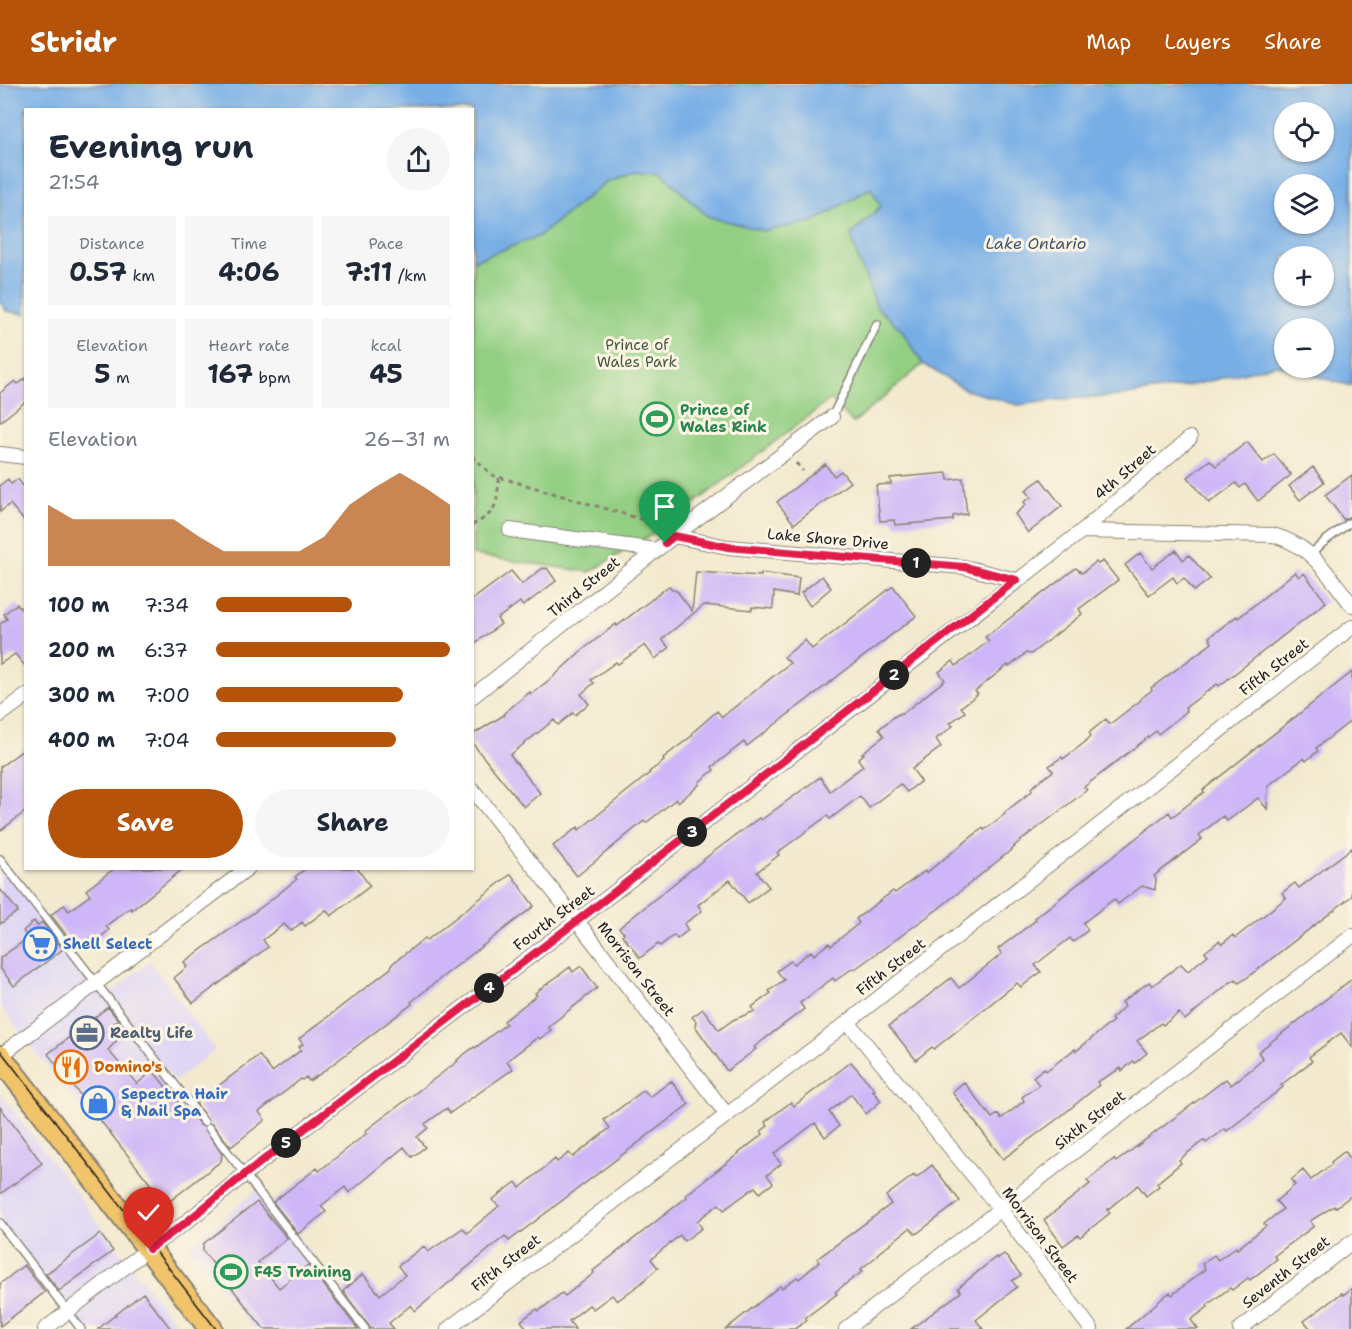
<!DOCTYPE html>
<meta charset="utf-8">
<style>
body{margin:0;font-family:"Shantell Sans",sans-serif;background:#f6f6f7;color:#1f2937;height:100vh;display:flex;flex-direction:column;font-size:22px;white-space:nowrap}
*{box-sizing:border-box;margin:0}
p{font-size:20px;color:#747a83}
.icon{flex:none;width:33px;height:33px;fill:none;stroke:currentColor;stroke-width:2;stroke-linecap:round;stroke-linejoin:round}
.map{position:relative;flex:1;overflow:hidden}
.drawer{position:absolute;left:24px;top:24px;width:450px;height:762px;display:flex;flex-direction:column;background:#fff;border-radius:0px;box-shadow:0 2px 4px #0004}
.drawer>*{flex:none}
.fabs{position:absolute;left:1274px;top:18px;display:grid;gap:12px}
.fabs a{display:grid;place-items:center;width:60px;height:60px;border-radius:50%;background:#fff;box-shadow:0 2px 4px #0004;font-size:30px}
.pin{position:absolute;display:grid;place-items:center;width:51px;height:51px;color:#fff;margin:-62px -26px;border-radius:50% 50% 50% 0;rotate:-45deg;box-shadow:0 0 6px #0007}
.pin .icon{rotate:45deg}
.km{position:absolute;width:30px;height:30px;margin:-15px;border-radius:50%;background:#222;color:#fff;font-size:16px;line-height:30px;text-align:center}
.round{display:grid;place-items:center;flex:none;width:63px;height:63px;border-radius:32px;background:#f6f6f7}
.overview{display:flex;align-items:center;justify-content:space-between;height:102px;padding:0 24px}
h1{font-size:33px;font-weight:700;line-height:45px}
.stats{display:grid;grid-template-columns:repeat(3,1fr);gap:9px;height:102px;padding:6px 24px}
.stats div{display:grid;align-content:center;border-radius:0px;background:#f6f6f7;text-align:center}
.stats b{font-size:26px;font-weight:700}
.stats small{font-size:16px;font-weight:400}
.stats p{font-size:16px}
.chart{height:168px;padding:12px 24px}
.chart p{display:flex;justify-content:space-between}
.chart svg{width:100%;height:108px;margin-top:6px;fill:#b45309;opacity:.7}
.primary-button{display:flex;gap:12px;margin-top:auto;padding:12px 24px}
.primary-button a{flex:1;height:69px;border-radius:36px;background:#b45309;color:#fff;font-size:24px;font-weight:700;line-height:69px;text-align:center}
.primary-button a+a{background:#f6f6f7;color:#1f2937}
ul{padding:0 24px;list-style:none;font-size:20px}
li{display:grid;grid-template-columns:96px 72px 1fr;align-items:center;height:45px}
li i{height:15px;border-radius:8px;background:#b45309}
header{display:flex;align-items:center;gap:36px;box-sizing:border-box;height:84px;padding:0 30px;background:#b45309;color:#fff}
header strong{font-size:28px}
nav{display:flex;gap:33px;margin-inline-start:auto;font-size:21px}
.map>svg:first-child{display:block}
.built{fill:#ded5f5}
.green{fill:#93cf83;stroke:#587650;stroke-width:1.5}
.water{fill:#77aee6;stroke:#4a6581;stroke-width:1.5;fill-rule:evenodd}
.building{fill:#cfb6f8}
.lines{fill:none;stroke-linecap:round;stroke-linejoin:round}
.lane-casing{stroke:#888275;stroke-width:10}
.street-casing{stroke:#888275;stroke-width:16}
.primary-casing{stroke:#888275;stroke-width:26}
.path{stroke:#888275;stroke-width:3;stroke-dasharray:4.5 4.5;stroke-linecap:butt}
.lane{stroke:#fff;stroke-width:7}
.street{stroke:#fff;stroke-width:14}
.primary{stroke:#f1c36a;stroke-width:22}
.tram{stroke:#1c1c1c;stroke-width:1.5}
.route-casing{stroke:#fff;stroke-width:12}
.route{stroke:#e11d48;stroke-width:8}
.labels{text-anchor:middle;stroke-width:6;stroke-linejoin:round;paint-order:stroke}
.park-label{font-size:15px;fill:#465b40;stroke:#fcf5e5}
.leisure-label{font-size:15px;font-weight:bold;fill:#27864d;stroke:#fcf5e5;text-anchor:start}
.street-label{font-size:15px;fill:#1c1c1c;stroke:#fcf5e5}
.shop-label{font-size:15px;font-weight:bold;fill:#366cbe;stroke:#fcf5e5;text-anchor:start}
.service-label{font-size:15px;font-weight:bold;fill:#4e5e75;stroke:#fcf5e5;text-anchor:start}
.food-label{font-size:15px;font-weight:bold;fill:#c56008;stroke:#fcf5e5;text-anchor:start}
.water-label{font-size:16px;font-style:italic;fill:#40566d;stroke:#fcf5e5}
</style>
<header>
<strong>Stridr</strong>
<nav><a>Map</a><a>Layers</a><a>Share</a></nav>
</header>
<div class="map">
<svg width="1352" height="1245" viewBox="0 0 1352 1245">
<rect width="100%" height="100%" fill="#fcf5e5"/>
<filter id="ink" filterUnits="userSpaceOnUse"><feTurbulence type="fractalNoise" baseFrequency=".0167" numOctaves="2"/><feDisplacementMap in="SourceGraphic" scale="12" xChannelSelector="R" yChannelSelector="G"/><feConvolveMatrix kernelMatrix="1 2 1 2 8 2 1 2 1" color-interpolation-filters="sRGB"/></filter>
<filter id="wash" filterUnits="userSpaceOnUse"><feTurbulence type="fractalNoise" baseFrequency=".008" numOctaves="4" result="noise"/><feDisplacementMap in="SourceGraphic" scale="24" xChannelSelector="R" yChannelSelector="G"/><feGaussianBlur stdDeviation="1.35" result="paint"/><feColorMatrix in="noise" values="0 0 0 0 0 0 0 0 0 0 0 0 0 0 0 0 0 1.4 0 .05"/><feComposite in="paint" operator="in"/></filter>
<g filter="url(#wash)">
<rect width="100%" height="100%" fill="#f3e9ce"/>
<path class="built" d="M0 776 83 891 108 911 150 877 215 966 175 997 162 982 94 1037 41 975 0 921Z
M0 1009 145 1200 180 1245H80L0 1145Z
M260 1103 369 1245H254L189 1163Z"/>
<path class="green" d="M637 86 661 88 707 132 813 138 871 104 881 122 851 150 856 169 877 223 901 245 923 280 853 339 831 315 658 447 590 488 473 471V177L539 152 607 97Z"/>
<path class="water" d="M0 0H1352V302L1285 284H1323V244H1284V283L1275 281 1193 301 1119 312 1064 315 1018 321 966 306 923 280 901 245 877 223 856 169 851 151 881 122 871 104 813 138 764 147 707 132 661 88 637 86 607 97 539 152 473 177 472 26H26L25 230 6 227 0 217ZM1284 28H1323V68H1284ZM1284 100H1323V140H1284ZM1284 172H1323V212H1284Z"/>
<g id="blocks">
<path class="building" d="M26 294V317L0 338V309L15 297 18 300Z
M1247 358 1263 378 1274 370 1291 391 1258 417 1245 400 1240 404 1236 399 1209 419 1188 393 1210 376 1216 382Z
M825 380 834 392 841 387 850 398 794 440 777 418Z
M1313 383 1324 398 1300 416 1289 402Z
M947 389 948 396 963 394 967 430 953 432V436L895 441 894 436 880 437 876 401 891 400 890 394Z
M1352 391V431L1344 436 1325 411Z
M8 395 11 400 18 395 26 406V439L10 420 0 428V401Z
M1041 395 1062 422 1028 449 1015 430 1026 421 1024 418 1031 413 1026 406Z
M1176 466 1183 476 1189 471 1210 495 1194 507 1184 494 1177 499 1173 493 1149 511 1125 481 1140 469 1152 484Z
M1103 477 1118 496 1079 525 1082 530 1031 570 1026 569 1009 583 1008 581 975 607 978 610 961 623 965 628 950 639 953 642 936 655 941 663 912 685 921 697 907 708 900 700 869 724 860 712 830 735 827 732 777 769 779 771 757 788 769 803 748 819 730 796 698 821 702 827 684 840 688 846 677 855 674 851 660 862 658 860 640 874 622 851 624 849 619 844 708 772 759 734 761 736 820 693 830 707 863 682 858 675 864 670 862 669 884 652 879 645 895 632 901 629 902 630 945 596 939 588 953 577 956 582 989 557 985 553 1076 484 1082 489 1096 478 1098 480Z
M543 484 545 485 547 484 556 497 523 522 520 518 497 535 501 540 472 561V516L511 487 522 500Z
M696 488 761 492V489L799 494 797 512 774 508 773 525 752 523V526L704 521 662 555 669 564 655 575 645 561 618 580 616 578 591 596 594 599 581 610 589 620 575 631 573 629 558 641 554 636 510 671 540 709 524 723 480 669 472 658V651L504 631 503 630 530 608 531 610 553 593 580 568 616 540 617 542 669 502 673 506 677 507 692 527Z
M1295 488 1299 493 1304 489 1326 518 1219 602 1217 600 1185 624 1187 627 1158 650 1156 647 1084 703 1087 706 1014 762 1015 763 938 825 855 885 853 884 835 897 833 894 800 919 804 925 754 963 756 965 727 987 695 942 696 937 692 933 703 925 719 946 733 936 755 927 752 923 771 909 769 907 784 896 777 887 791 877 794 880 811 867 814 871 829 859 831 862 859 839 856 835 893 807 895 809 925 787 926 789 983 744 984 746 1005 730 1004 729 1032 707 1031 704 1053 687 1049 682 1062 673 1063 675 1084 659 1091 652 1089 649 1106 635 1110 640 1141 616 1140 615 1152 606 1151 604 1212 559 1209 553 1237 532 1238 534Z
M822 492 831 504 810 522 801 509Z
M893 502 916 532 747 662 744 658 712 683 714 686 699 698 700 699 697 703 678 718 676 715 646 739 644 737 577 792 553 762 578 743 579 746 650 689 649 688 664 677 663 674 693 651 692 649 717 627 722 633 790 579 784 573 805 556 812 565Z
M17 520 26 531V583L15 570 0 580V540L7 535 4 530Z
M1352 588V636L1316 664 1318 667 1306 677 1304 674 1268 702 1267 725 1258 714 1227 737 1223 732 1199 751 1202 755 1154 792 1156 795 1155 806 1142 802 1118 820 1114 815 1083 839 1088 846 1073 858 1070 854 1035 881 1041 888 1021 903 1017 899 934 965 932 963 916 976 889 942 951 894 959 904 1002 870 998 865 1036 836 1035 834 1169 728 1172 733 1204 708 1203 706Z
M26 664V727L0 747V683Z
M1352 764V812L1248 893 1239 899 1236 895 1229 899 1185 936 1179 929 1163 941 1161 939 1137 957 1147 969 1135 979 1133 977 1122 987 1121 984 1097 998 1099 1001 1060 1033 1003 1075 952 1008 964 998 992 1034 998 1030 1001 1035 1024 1017 1022 1013 1039 1001 1033 993 1044 984 1046 987 1075 965 1076 967 1113 937 1111 935 1125 922 1122 918 1149 898 1152 902 1181 880 1188 887 1208 871 1205 868 1219 857 1222 860 1233 851 1235 854 1286 814 1282 809 1295 799 1299 804Z
M115 784H184L132 826 131 824 127 826 106 842 109 846 95 858 91 853 77 865 51 831 64 821 69 827 90 811 86 806Z
M306 784H357L370 802 331 832 326 826 305 842 302 838 291 847 284 840 263 856 268 863 193 919 174 894 187 883 184 878 267 819 297 795 295 793Z
M511 790 534 822 441 894 411 918 412 920 320 990 309 997 306 993 302 996 301 995 259 1028 265 1036 231 1063 213 1041 209 1039 196 1019 259 971 272 988 301 966 299 963 303 960 299 955 391 884 392 880 425 854 427 856Z
M0 805 18 827 0 840Z
M34 837 37 842 42 838 63 865 14 902 0 884V874L28 854 23 847Z
M581 882 597 904 548 943 551 946 540 955 538 953 507 977 513 985 450 1029 447 1024 425 1040 428 1044 417 1053 425 1063 412 1073 404 1063 349 1109 345 1103 321 1122 326 1128 298 1150 273 1118 317 1084 319 1087 367 1049 365 1047 458 977 457 976 474 963 475 964 506 940 504 937 537 911 535 909 570 883 573 888Z
M1352 895V963L1341 949 1309 973 1312 977 1281 1001 1283 1003 1227 1047 1225 1045 1206 1059 1204 1056 1179 1076 1181 1079 1157 1099 1159 1102 1146 1112 1138 1101 1107 1126 1110 1129 1080 1153 1078 1151 1063 1162 1044 1136 1090 1100 1087 1097 1114 1075 1116 1078 1226 995 1231 1001 1253 984 1263 975 1258 968Z
M108 923 118 936 112 941 122 951 108 966 137 1000 149 990 155 989 185 1027 187 1025 200 1041 204 1043 222 1070 221 1077 166 1120 48 970Z
M851 978 875 1006 873 1007 881 1017 866 1030 851 1010 829 1028 839 1042 825 1053 815 1039 774 1070 781 1080 767 1091 773 1099 760 1109 755 1103 724 1126 719 1120 697 1137 702 1144 684 1157 680 1151 651 1175 658 1184 640 1200 617 1217 612 1211 593 1225 589 1221 569 1237 575 1245H527L521 1237 537 1225 539 1227 562 1209 565 1212 594 1189 593 1187 687 1113 686 1111 763 1050 761 1047 768 1042 765 1038 791 1018 794 1022Z
M671 997 689 1020 509 1157 505 1152 415 1227 411 1221 389 1239 394 1245H371L343 1207 363 1190 380 1211 405 1191 398 1182 424 1162 428 1168 463 1144 467 1149 499 1122 492 1116 516 1098 520 1104 555 1075 557 1078 569 1069 573 1073 610 1044 604 1036 644 1006 650 1013Z
M0 1023 42 1079 0 1110Z
M1345 1067 1352 1077V1111L1335 1124 1334 1122 1310 1137 1314 1142 1274 1172 1277 1175 1250 1196 1248 1194 1232 1206 1230 1204 1207 1221 1208 1223 1191 1236 1198 1245H1126L1170 1208 1172 1211 1205 1185 1202 1180 1214 1171 1218 1176 1236 1163 1237 1165 1266 1142 1264 1140 1283 1125 1276 1117 1295 1101 1291 1096 1303 1086 1311 1096 1332 1080 1331 1078Z
M932 1081 960 1117 916 1150 910 1144 877 1170V1172L861 1185 863 1187 835 1208 837 1210 805 1234 807 1236 795 1245H726L780 1202 782 1204 797 1193 799 1195 819 1178 817 1175 891 1120 886 1112 914 1091 916 1094Z
M257 1118 287 1154 258 1178 279 1204 308 1181 358 1245H264L203 1167V1160Z
M100 1150 113 1167 59 1207 46 1190Z
M1004 1170 1021 1191 1012 1197 1017 1203 976 1236 983 1245H911L961 1208 958 1204 996 1173 997 1175Z
M24 1181 45 1208 0 1242V1200Z
M1352 1204V1245H1311L1304 1237 1342 1209 1343 1211Z
M143 1209 171 1245H98Z"/>
</g>
</g>
<g filter="url(#ink)">
<use href="#blocks" fill-opacity="0" stroke="#888275" stroke-width="1.5"/>
<g class="lines">
<defs>
<path id="lane" d="M832 333 877 240
M1311 470 1325 457 1352 437
M0 775 204 1038
M209 1044 365 1245
M0 1139 81 1245"/>
<path id="street" d="M0 370 26 373
M510 446 656 466
M1082 447 1273 451C1313 462 1327 490 1352 521
M674 452 728 463 964 483 1016 496
M472 613 674 452 832 333
M0 631 26 612
M472 705 577 837 727 1031
M848 938 1001 1126 1091 1245
M0 972 248 784
M45 1245 152 1162 184 1140 245 1090 590 827 1082 447 1190 354
M448 1245 848 938 1352 543
M846 1245 1352 852
M1240 1245 1352 1158"/>
<path id="primary" d="M0 973 211 1245"/>
</defs>
<use href="#lane" class="lane-casing"/>
<use href="#street" class="street-casing"/>
<use href="#primary" class="primary-casing"/>
<path class="path" d="M472 372 492 391 654 439 662 443
M796 379 803 387
M472 441C498 429 497 419 499 393"/>
<use href="#lane" class="lane"/>
<use href="#street" class="street"/>
<use href="#primary" class="primary"/>
<path class="tram" d="M0 966 216 1245"/>
</g>
</g>
<g class="lines" filter="url(#ink)">
<defs>
<path id="route" d="M149 1165 184 1140 245 1090 577 837 1016 496 964 483 728 463 674 452 665 459"/>
</defs>
<use href="#route" class="route-casing"/>
<use href="#route" class="route"/>
</g>
<defs>
<symbol id="stadium-ring" viewBox="-11 -11 22 22"><circle r="9.5" fill="#fcf5e5" stroke="#2e9e5b" stroke-width="1.5"/><path d="M0-5a6.5 5 0 1 0 0 10a6.5 5 0 1 0 0-10ZM-3.5-1.8h7v3.6h-7Z" fill="#2e9e5b"/></symbol>
<symbol id="supermarket-ring" viewBox="-11 -11 22 22"><circle r="9.5" fill="#fcf5e5" stroke="#3f7fe0" stroke-width="1.5"/><path d="M-6-5.5h2.5l.6 2H6L4.5 2H-2.5L-4.4-4H-6ZM-1.5 3.2a1.3 1.3 0 1 0 .1 0ZM3 3.2a1.3 1.3 0 1 0 .1 0Z" fill="#3f7fe0"/></symbol>
<symbol id="office-ring" viewBox="-11 -11 22 22"><circle r="9.5" fill="#fcf5e5" stroke="#5c6f8a" stroke-width="1.5"/><path d="M-6-3h4V-5.5h4V-3h4V5H-6ZM-1-4.5V-3h2v-1.5ZM-6 0V1H6V0Z" fill="#5c6f8a"/></symbol>
<symbol id="restaurant-ring" viewBox="-11 -11 22 22"><circle r="9.5" fill="#fcf5e5" stroke="#e8710a" stroke-width="1.5"/><path d="M-5-6h1v4h1v-4h1v4h1v-4h1v5L-1.5 .5V6h-2V.5L-5-1ZM5-6V6H3V1.5H1.5Q1.5-4 5-6Z" fill="#e8710a"/></symbol>
<symbol id="shop-ring" viewBox="-11 -11 22 22"><circle r="9.5" fill="#fcf5e5" stroke="#3f7fe0" stroke-width="1.5"/><path d="M-5-2.5h2.3a2.7 3.5 0 0 1 5.4 0H5L5.5 6h-11ZM-1.5-2.5h3a1.5 2.3 0 0 0-3 0Z" fill="#3f7fe0"/></symbol>
</defs>
<g fill-rule="evenodd">
<use href="#stadium-ring" x="638" y="316" width="38" height="38"/>
<use href="#supermarket-ring" x="21" y="841" width="38" height="38"/>
<use href="#office-ring" x="68" y="930" width="38" height="38"/>
<use href="#restaurant-ring" x="52" y="964" width="38" height="38"/>
<use href="#shop-ring" x="79" y="1000" width="38" height="38"/>
<use href="#stadium-ring" x="212" y="1169" width="38" height="38"/>
</g>
<g class="labels">
<g class="park-label">
<text x="637" y="266">Prince of<tspan x="637" dy="17">Wales Park</tspan></text>
</g>
<g class="leisure-label">
<text x="680" y="331">Prince of<tspan x="680" dy="17">Wales Rink</tspan></text>
<text x="254" y="1193">F45 Training</text>
</g>
<g class="street-label">
<text transform="translate(1125 388) rotate(-41)" y="5">4th Street</text>
<text transform="translate(828 455) rotate(5)" y="5">Lake Shore Drive</text>
<text transform="translate(584 503) rotate(-39)" y="5">Third Street</text>
<text transform="translate(1274 583) rotate(-38)" y="5">Fifth Street</text>
<text transform="translate(554 834) rotate(-37)" y="5">Fourth Street</text>
<text transform="translate(891 883) rotate(-38)" y="5">Fifth Street</text>
<text transform="translate(636 885) rotate(52)" y="5">Morrison Street</text>
<text transform="translate(1090 1036) rotate(-38)" y="5">Sixth Street</text>
<text transform="translate(1040 1151) rotate(53)" y="5">Morrison Street</text>
<text transform="translate(506 1179) rotate(-38)" y="5">Fifth Street</text>
<text transform="translate(1286 1188) rotate(-38)" y="5">Seventh Street</text>
</g>
<g class="shop-label">
<text x="63" y="865">Shell Select</text>
<text x="121" y="1015">Sepectra Hair<tspan x="121" dy="17">&amp; Nail Spa</tspan></text>
</g>
<g class="service-label">
<text x="110" y="954">Realty Life</text>
</g>
<g class="food-label">
<text x="94" y="988">Domino's</text>
</g>
<g class="water-label">
<text x="1036" y="165">Lake Ontario</text>
</g>
</g>
</svg>
<div class="fabs">
<a><svg class="icon" aria-label="locate" viewBox="0 0 24 24"><circle cx="12" cy="12" r="6"/><path d="M12 2v4M12 18v4M2 12h4M18 12h4"/></svg></a>
<a><svg class="icon" aria-label="layers" viewBox="0 0 24 24"><path d="M12 4l9 5-9 5-9-5zM3 14l9 5 9-5"/></svg></a>
<a>+</a>
<a>−</a>
</div>
<div class="pin" style="left:665px;top:459px;background:#1e9e55"><svg class="icon" aria-label="arrive" viewBox="0 0 24 24"><path d="M6 21V4h12l-3 4 3 4H6"/></svg></div>
<div class="pin" style="left:149px;top:1165px;background:#d93025"><svg class="icon" aria-label="check" viewBox="0 0 24 24"><path d="M5 12l5 5 9-10"/></svg></div>
<b class="km" style="left:916px;top:479px">1</b>
<b class="km" style="left:894px;top:591px">2</b>
<b class="km" style="left:692px;top:748px">3</b>
<b class="km" style="left:489px;top:904px">4</b>
<b class="km" style="left:286px;top:1059px">5</b>
<section class="drawer">
<div class="overview"><div><h1>Evening run</h1><p>21:54</p></div><a class="round"><svg class="icon" aria-label="share" viewBox="0 0 24 24"><path d="M12 15V3M7 8l5-5 5 5M5 13v7h14v-7"/></svg></a></div>
<div class="stats">
<div><p>Distance</p><b>0.57<small> km</small></b></div>
<div><p>Time</p><b>4:06</b></div>
<div><p>Pace</p><b>7:11<small> /km</small></b></div>
</div>
<div class="stats">
<div><p>Elevation</p><b>5<small> m</small></b></div>
<div><p>Heart rate</p><b>167<small> bpm</small></b></div>
<div><p>kcal</p><b>45</b></div>
</div>
<div class="chart"><p><span>Elevation</span>26–31 m</p>
<svg viewBox="0 0 160 44" preserveAspectRatio="none"><path d="M0 44V19L10 25L20 25L30 25L40 25L50 25L60 32L70 38L80 38L90 38L100 38L110 32L120 19L130 12L140 6L150 12L160 19V44z"/></svg>
</div>
<ul>
<li><b>100 m</b>7:34<i style="width:58%"></i></li>
<li><b>200 m</b>6:37<i style="width:100%"></i></li>
<li><b>300 m</b>7:00<i style="width:80%"></i></li>
<li><b>400 m</b>7:04<i style="width:77%"></i></li>
</ul>
<div class="primary-button"><a>Save</a><a>Share</a></div>
</section>
</div>
